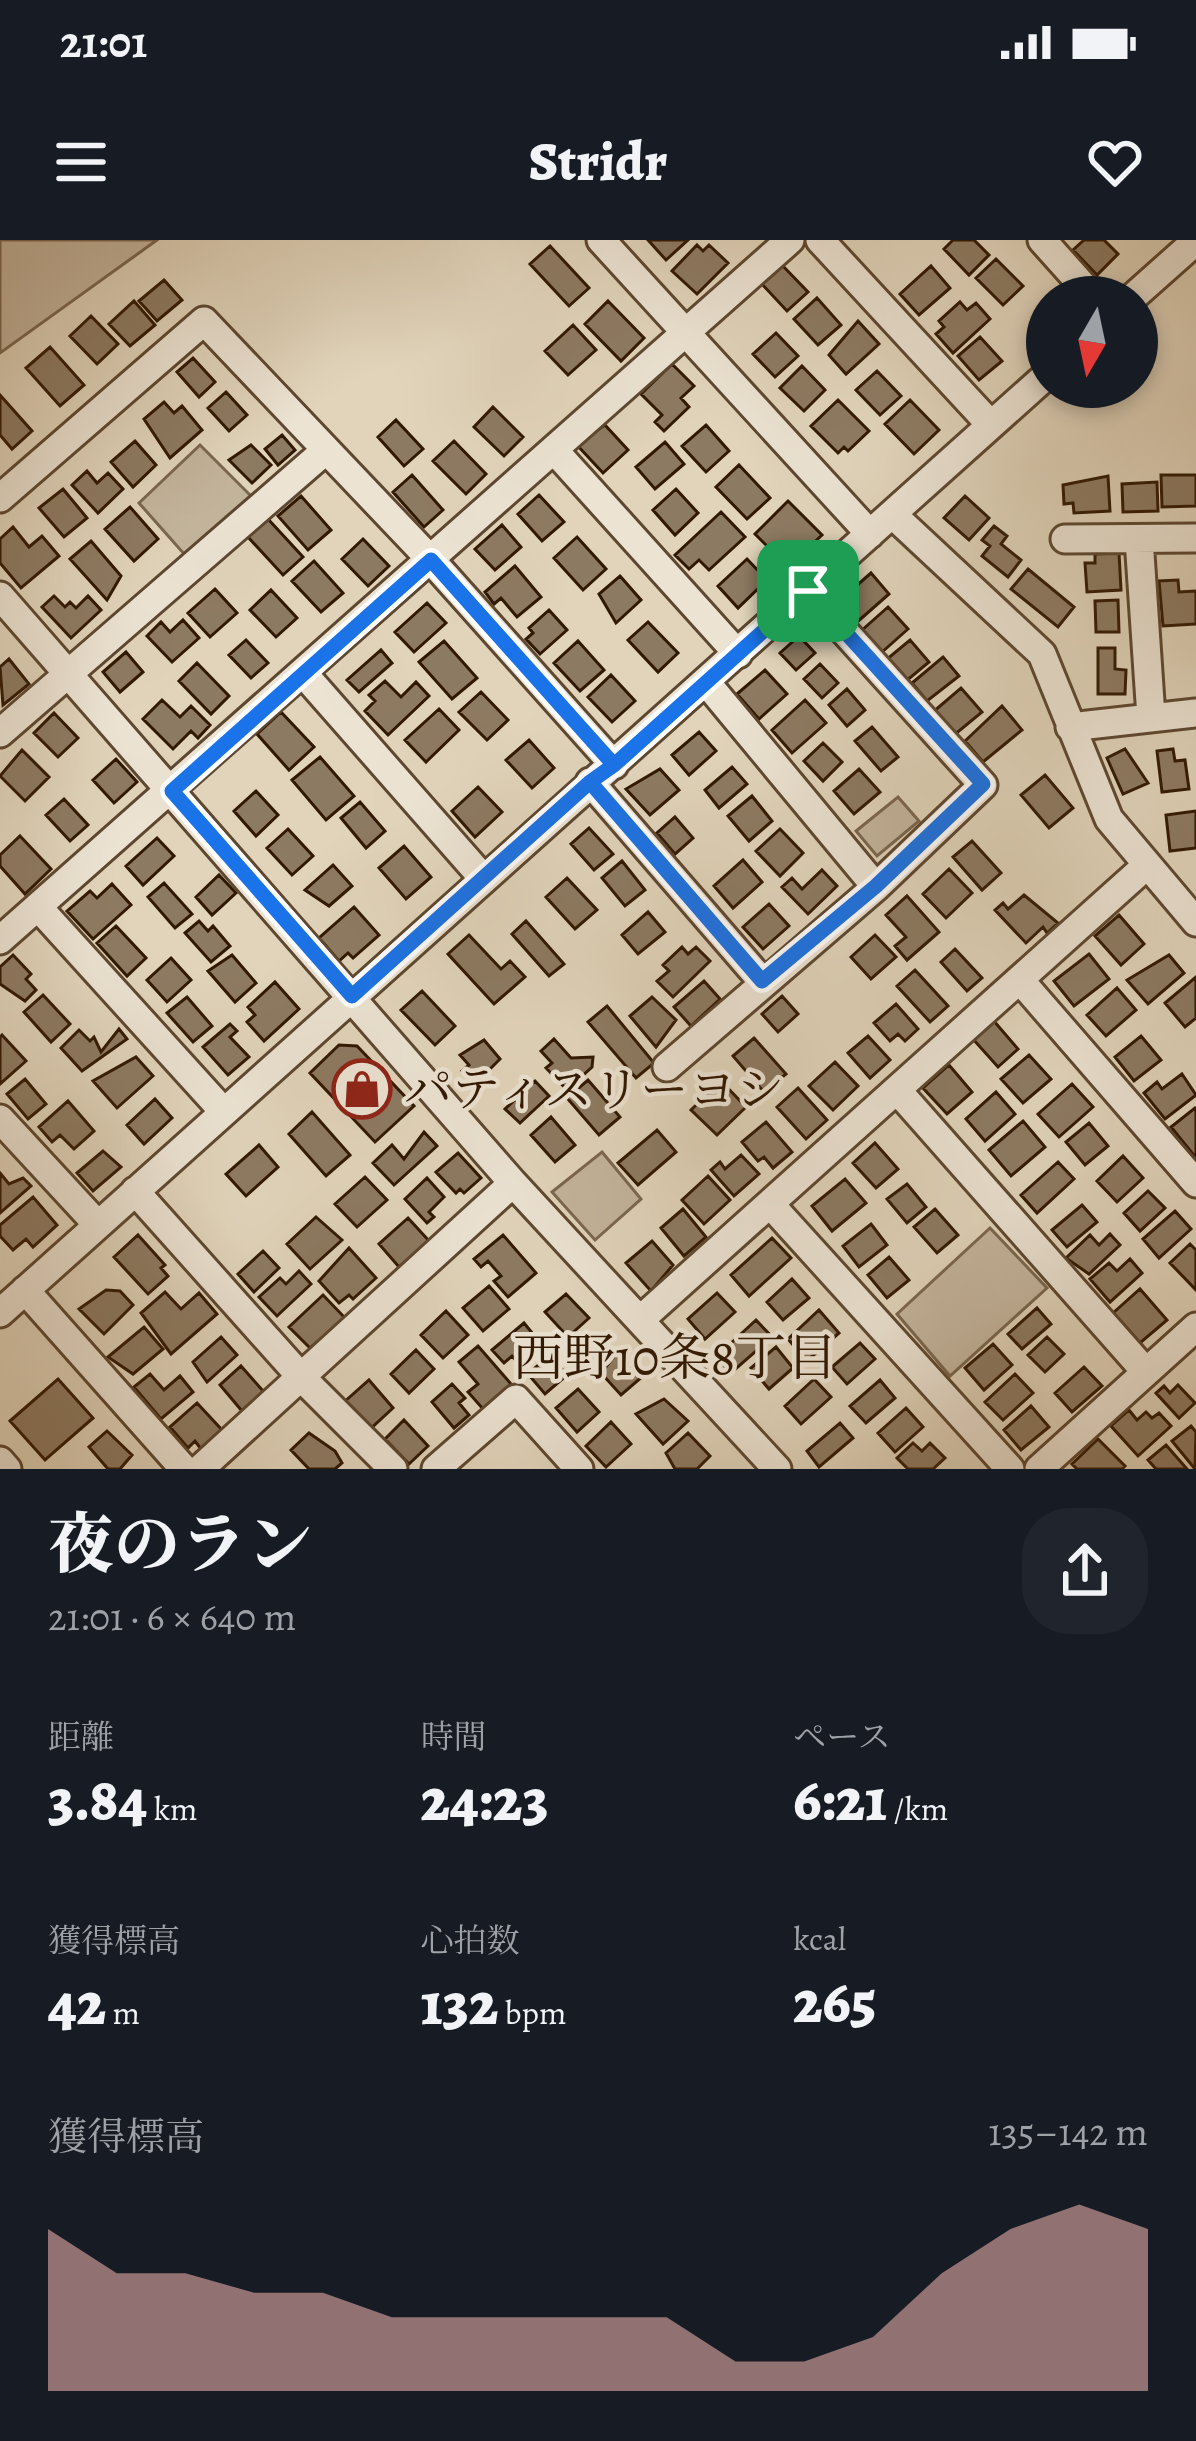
<!DOCTYPE html>
<html lang="ja">
<meta charset="utf-8">
<style>
body{margin:0;font-family:Alegreya,"Noto Serif JP",serif;background:#20242c;color:#f1f3f6;height:100vh;display:flex;flex-direction:column;font-size:45px;white-space:nowrap}
*{box-sizing:border-box;margin:0}
p{font-size:39px;color:#9ea1a6}
.icon{flex:none;width:66px;height:66px;fill:none;stroke:currentColor;stroke-width:2;stroke-linecap:round;stroke-linejoin:round}
.map{position:relative;height:1229px;overflow:hidden}
.side{display:flex;flex-direction:column;background:#171b24;flex:1}
.side>*{flex:none}
.needle{width:78px;rotate:189deg}
.fabs{position:absolute;left:1026px;top:36px;display:grid;gap:24px}
.fabs a{display:grid;place-items:center;width:132px;height:132px;border-radius:50%;background:#171b24;box-shadow:0 6px 18px #0003;font-size:60px}
.pin{position:absolute;display:grid;place-items:center;width:102px;height:102px;color:#fff;margin:-51px;border-radius:24px;box-shadow:0 6px 18px #0006}
.round{display:grid;place-items:center;flex:none;width:126px;height:126px;border-radius:48px;background:#20242c}
.head{display:flex;align-items:center;justify-content:space-between;height:204px;padding:0 48px}
h1{font-size:66px;font-weight:800;line-height:90px}
.metrics{display:grid;grid-template-columns:repeat(3,1fr);gap:18px;height:204px;padding:12px 48px}
.metrics div{display:grid;align-content:center}
.metrics b{font-size:60px;font-weight:800}
.metrics small{font-size:33px;font-weight:400}
.metrics p{font-size:33px}
.chart{height:336px;padding:24px 48px}
.chart p{display:flex;justify-content:space-between}
.chart svg{width:100%;height:216px;margin-top:12px;fill:#c59692;opacity:.7}
.status{display:flex;justify-content:space-between;align-items:center;height:84px;padding:0 60px;background:#171b24;direction:ltr}
.status svg{height:33px;fill:currentColor}
header{display:flex;justify-content:space-between;align-items:center;height:156px;padding:0 48px;background:#171b24;font-size:54px;font-weight:800}
.map>svg:first-child{display:block}
.green{fill:#c3b49c;stroke:#7a664f;stroke-width:3}
.building{fill:#8d7a62;stroke:#311802;stroke-width:3}
.lines{fill:none;stroke-linecap:round;stroke-linejoin:round}
.minor-casing{stroke:#5d4730;stroke-width:33}
.minor{stroke:#ece3d3;stroke-width:27}
.route-casing{stroke:#fff;stroke-width:24}
.route{stroke:#1a73e8;stroke-width:15}
.labels{text-anchor:middle;stroke-width:9;stroke-linejoin:round;paint-order:stroke}
.poi-label{font-size:48px;fill:#311802;stroke:#ece3d3;text-anchor:start}
.neighbourhood-label{font-size:51px;fill:#311802;stroke:#ece3d3}
</style>
<div class="status"><b>21:01</b><svg viewBox="0 0 49 12"><path d="M0 12V9h3v3zM5 12V6h3v6zM10 12V3h3v9zM15 12V0h3v12zM26 1h20v11H26zM47 4h2v5h-2z"/></svg></div>
<header><svg class="icon" aria-label="menu" viewBox="0 0 24 24"><path d="M4 6h16M4 12h16M4 18h16"/></svg>Stridr<svg class="icon" aria-label="heart" viewBox="0 0 24 24"><path d="M12 20l-8-8c-3-5 5-10 8-4 3-6 11-1 8 4z"/></svg></header>
<div class="map">
<svg width="1196" height="1229" viewBox="0 0 1196 1229">
<rect width="100%" height="100%" fill="#e1d4bb"/>
<filter id="stains"><feTurbulence type="fractalNoise" baseFrequency=".00167" numOctaves="4"/><feColorMatrix values="0 0 0 0 .2 0 0 0 0 .09 0 0 0 0 .02 0 0 0 .5 -.17"/></filter>
<radialGradient id="worn" r=".72"><stop offset=".6" stop-color="#630" stop-opacity="0"/><stop offset="1" stop-color="#630" stop-opacity=".3"/></radialGradient>
<path class="green" d="M0 0H157L0 113Z
M200 205 254 259 185 315 139 263Z
M898 557 919 581 877 616 856 591Z
M602 912 641 959 595 1000 552 952Z
M990 988 1047 1048 950 1136 897 1074Z"/>
<path class="building" d="M648 0H688L666 20Z
M953 0H974L989 15 969 35 944 9Z
M1084 0H1104L1118 14 1097 35 1073 10Z
M697 5 703 11 709 5 728 23 697 54 672 31Z
M550 6 589 48 569 66 530 24Z
M996 19 1023 46 1003 65 976 38Z
M780 23 808 52 787 71 760 42Z
M931 26 950 48 919 75 900 54Z
M164 40 182 60 157 81 139 61Z
M817 58 841 85 818 105 794 79Z
M134 61 155 85 130 106 109 84Z
M608 61 644 98 621 121 585 84Z
M960 62 967 70 976 63 990 79 953 113 936 94 944 87 939 81Z
M91 76 118 104 97 124 70 96Z
M858 81 879 104 846 134 829 115Z
M573 85 596 110 568 135 545 111Z
M776 93 798 116 775 137 753 114Z
M980 97 1002 121 979 140 958 116Z
M50 107 84 145 60 166 26 128Z
M193 118 215 142 199 157 177 132Z
M672 124 694 146 681 158 689 167 664 191 655 182 662 175 641 154Z
M802 126 825 150 804 171 780 148Z
M877 131 901 156 880 175 856 150Z
M226 152 247 175 229 191 208 168Z
M0 155 32 191 12 209 0 195Z
M838 160 869 191 848 211 844 207 838 213 811 186Z
M910 160 939 190 914 214 885 184Z
M164 162 174 173 182 166 202 190 170 218 144 179Z
M493 167 523 197 504 216 474 187Z
M396 180 423 209 404 226 378 197Z
M605 185 628 210 603 233 576 204Z
M706 185 729 211 706 232 682 206Z
M282 195 295 210 278 225 265 209Z
M135 201 156 225 133 247 111 222Z
M454 201 486 234 466 254 433 221Z
M665 202 684 224 655 249 636 227Z
M251 205 271 225 252 243 229 220Z
M739 225 770 258 747 279 716 247Z
M87 231 97 243 108 233 123 249 98 273 72 245Z
M412 235 443 270 424 287 393 252Z
M1161 235H1196V266L1162 267Z
M1108 236 1110 271 1074 273 1073 263 1064 264 1063 245Z
M1157 242 1158 271 1123 272 1122 244Z
M63 249 87 278 64 297 39 268Z
M676 249 698 273 675 295 653 270Z
M539 255 564 282 542 301 518 274Z
M301 256 331 290 308 310 278 276Z
M965 256 989 278 969 300 944 278Z
M788 261 822 295 788 327 755 294Z
M130 267 158 299 134 321 105 289Z
M721 272 745 297 709 330 699 320 689 329 675 315Z
M268 279 303 317 283 335 248 297Z
M502 285 521 307 495 330 475 309Z
M994 286 1007 296 1001 304 1021 320 1008 337 982 316 990 306 982 300Z
M13 287 29 307 42 296 59 316 21 348 0 323V299Z
M577 297 606 329 583 350 554 318Z
M363 299 389 326 368 346 342 319Z
M91 301 121 336 107 360 70 319Z
M1119 313 1121 350 1087 352 1085 323H1095V314Z
M747 319 767 340 738 368 718 346Z
M314 321 343 353 321 372 292 341Z
M515 326 541 357 517 377 501 358 494 364 485 352Z
M1028 329 1074 367 1058 387 1011 349Z
M871 333 889 354 856 383 838 362Z
M620 336 641 360 616 383 599 354Z
M1178 340 1179 352 1196 351V384L1163 386 1159 341Z
M215 349 237 373 210 397 188 373Z
M271 350 297 378 276 397 250 370Z
M54 356 65 367 70 362 76 368 88 356 101 370 71 398 42 367Z
M1118 360 1119 392H1096L1095 361Z
M427 363 446 383 414 412 395 392Z
M888 367 908 389 881 413 861 391Z
M549 370 567 390 540 414 526 399 533 393 529 388Z
M183 380 199 398 172 422 147 396 161 382 170 392Z
M648 382 678 413 658 432 628 400Z
M799 396 815 413 796 430 780 413Z
M246 400 268 423 251 438 229 415Z
M910 400 929 422 905 442 886 420Z
M444 401 477 438 452 459 419 422Z
M578 401 604 430 580 451 554 423Z
M1098 408H1115V429L1126 430 1125 454H1098Z
M381 410 392 423 359 452 347 440Z
M126 412 143 432 120 452 103 432Z
M943 417 959 436 927 461 912 443Z
M9 419 29 444 3 465 0 427Z
M197 423 229 456 211 474 179 441Z
M820 424 838 443 822 458 804 439Z
M765 430 787 454 759 479 737 454Z
M611 435 635 461 612 482 588 457Z
M385 441 401 457 416 442 429 456 388 495 365 471 375 461 369 455Z
M961 448 982 472 953 496 933 472Z
M847 449 865 470 847 486 829 465Z
M481 452 508 480 487 500 459 472Z
M162 460 180 477 191 466 210 485 198 498 191 491 173 509 143 479Z
M805 460 826 483 792 513 772 490Z
M1002 466 1022 490 983 522 965 501Z
M439 469 459 490 426 522 405 500Z
M281 472 314 507 289 530 257 494Z
M54 473 78 498 58 517 34 493Z
M872 487 898 517 881 531 855 501Z
M699 492 716 511 689 535 672 515Z
M529 500 554 528 532 548 506 520Z
M823 503 842 522 823 541 804 521Z
M1125 509 1148 543 1123 554 1107 518Z
M1173 509 1175 521 1185 520 1189 549 1162 552 1157 511Z
M22 510 49 537 25 561 0 536Z
M320 517 354 556 326 580 292 540Z
M116 519 137 542 114 563 93 540Z
M732 527 747 544 719 568 705 550Z
M660 529 679 550 650 575 626 549Z
M859 529 880 552 854 574 834 551Z
M1045 535 1073 568 1049 588 1021 555Z
M478 547 502 572 475 597 452 571Z
M256 551 278 575 256 596 234 571Z
M752 556 772 581 749 601 728 576Z
M64 559 88 585 70 601 46 575Z
M360 562 385 591 366 608 341 578Z
M1196 571V608L1170 611 1166 575Z
M675 577 693 598 675 614 657 593Z
M589 588 613 614 594 630 571 604Z
M288 589 313 616 292 635 267 608Z
M780 589 803 613 780 636 756 611Z
M20 596 51 629 25 654 0 626V615Z
M157 598 174 616 143 645 126 626Z
M972 601 1001 633 982 650 953 617Z
M404 606 431 637 406 659 379 628Z
M743 620 762 642 733 668 714 646Z
M622 621 645 650 625 666 602 638Z
M333 625 352 646 329 666 305 650Z
M949 629 972 653 946 678 923 654Z
M822 630 837 646 808 674 782 647 792 638 802 649Z
M219 635 236 653 212 675 196 657Z
M567 638 597 670 575 689 546 657Z
M164 643 192 674 175 688 148 657Z
M112 644 131 665 93 699 67 671 90 651 97 658Z
M1024 655 1058 683 1047 693 1043 687 1026 703 995 670 1003 663 1008 669Z
M907 656 939 692 907 720 895 706 906 697 886 675Z
M769 664 789 686 763 709 743 687Z
M354 667 379 695 353 718 348 713 339 721 319 698Z
M648 672 665 692 638 714 622 695Z
M1119 675 1144 704 1121 725 1095 696Z
M199 681 208 691 213 686 230 706 211 722 185 693Z
M526 681 564 724 549 736 512 694Z
M116 686 146 718 127 736 97 703Z
M469 695 501 729 510 721 525 737 494 764 448 714Z
M875 695 896 717 871 739 851 717Z
M682 707 688 714 696 707 710 721 673 757 657 741 669 731 663 725Z
M955 709 982 738 967 751 941 722Z
M1089 714 1109 739 1074 766 1054 741Z
M13 715 31 734 26 739 36 750 25 761 0 744V727Z
M232 715 256 743 235 762 208 731Z
M1169 715 1184 733 1148 764 1127 740Z
M171 718 191 740 167 762 147 740Z
M915 730 948 766 930 782 897 746Z
M1196 737V778L1185 787 1165 763Z
M704 741 720 759 691 786 674 767Z
M275 742 299 769 264 801 247 782 255 775 248 767Z
M1117 748 1136 770 1106 796 1087 775Z
M422 751 455 786 435 805 401 770Z
M43 755 70 784 51 802 24 772Z
M782 756 798 774 778 792 762 774Z
M187 757 212 786 193 802 167 773Z
M652 757 676 780 656 807 630 776Z
M896 764 918 789 905 801 898 794 890 801 874 783Z
M607 766 654 823 636 838 588 782Z
M993 780 1018 809 998 827 972 798Z
M230 784 237 791 230 797 249 817 228 835 203 807Z
M119 789 127 799 82 831 61 808 79 790 90 801 94 797 101 812Z
M2 795 26 821 0 844V797Z
M868 796 890 820 870 838 848 813Z
M1141 796 1161 820 1134 841 1115 817Z
M754 798 786 834 764 852 733 816Z
M554 799 571 818 593 817 592 827 567 850 546 828 552 823 541 811Z
M484 800 500 819 474 845 462 831 469 825 460 815Z
M339 805 357 806 414 866 375 902 310 833Z
M1029 815 1051 839 1023 863 1001 839Z
M136 817 153 836 117 868 93 841Z
M835 822 858 846 833 870 809 846Z
M949 825 972 852 947 874 923 848Z
M1182 834 1196 855 1165 879 1144 853 1157 842 1162 849Z
M25 839 46 864 28 879 7 854Z
M588 840 620 877 599 895 567 858Z
M535 841 549 856 520 883 505 869Z
M721 841 746 867 717 895 691 870Z
M1072 844 1093 867 1059 897 1038 874Z
M798 848 827 880 806 899 777 867Z
M996 852 1015 874 985 901 966 879Z
M155 859 172 878 144 904 127 885Z
M68 861 94 891 74 909 60 895 52 902 39 887Z
M1195 868 1196 869V918L1171 887Z
M312 872 350 915 326 936 289 894Z
M551 877 575 905 555 922 531 895Z
M1023 881 1045 907 1011 936 989 910Z
M766 882 792 912 773 928 764 917 758 921 742 902Z
M1089 883 1108 906 1085 925 1066 902Z
M657 890 676 912 638 945 618 923Z
M424 892 437 906 394 945 373 923 392 905 404 919Z
M875 903 898 929 876 948 853 923Z
M259 905 278 927 246 956 226 934Z
M103 911 121 927 93 951 77 933Z
M458 913 481 938 464 953 460 949 456 953 436 932Z
M741 915 759 934 734 956 711 930 720 922 725 929Z
M1123 916 1143 938 1117 962 1097 941Z
M1058 922 1074 939 1037 973 1021 955Z
M0 933 9 944 23 938 31 946 0 973Z
M708 936 730 960 704 984 682 960Z
M365 937 387 960 357 987 335 964Z
M427 938 444 957 429 972 434 977 427 983 405 959Z
M845 939 866 963 832 991 812 966Z
M907 944 926 967 907 983 887 959Z
M1148 951 1165 968 1140 991 1124 973Z
M33 957 57 985 33 1007 26 999 13 1010 0 996V985Z
M1082 965 1097 982 1067 1007 1052 990Z
M683 969 706 997 684 1016 661 988Z
M935 969 958 995 937 1013 914 987Z
M1175 971 1191 989 1159 1018 1143 999Z
M316 977 342 1000 310 1029 287 1004Z
M408 978 431 1003 399 1027 379 1004Z
M871 984 887 1005 859 1027 843 1006Z
M1110 994 1120 1005 1089 1034 1066 1018 1090 995 1099 1005Z
M138 995 165 1025 161 1028 168 1036 148 1054 114 1017Z
M503 995 536 1033 508 1057 494 1041 501 1036 488 1021 481 1027 474 1019Z
M772 998 791 1018 749 1056 731 1035Z
M652 1001 673 1025 651 1051 626 1023Z
M1190 1004 1196 1010V1050L1170 1023Z
M349 1008 376 1038 353 1059 349 1055 339 1063 319 1041Z
M263 1011 279 1028 254 1052 238 1034Z
M889 1017 909 1040 887 1058 868 1035Z
M1130 1019 1142 1033 1110 1062 1090 1039 1109 1023 1117 1031Z
M299 1031 311 1044 277 1076 259 1057 280 1038 286 1044Z
M792 1039 809 1058 783 1080 767 1062Z
M489 1046 509 1069 483 1091 463 1068Z
M1140 1049 1167 1080 1140 1103 1113 1073Z
M106 1050 120 1051 133 1065 104 1094 79 1069Z
M165 1052 181 1069 199 1053 217 1074 171 1114 141 1073Z
M717 1053 735 1072 705 1099 688 1079Z
M566 1054 589 1078 568 1097 545 1072Z
M323 1055 346 1079 310 1108 289 1087Z
M1037 1068 1051 1084 1022 1109 1008 1094Z
M819 1070 839 1093 807 1121 788 1099Z
M446 1071 468 1095 443 1118 421 1095Z
M756 1080 772 1097 731 1133 716 1117Z
M524 1083 542 1105 519 1124 512 1116 504 1123 492 1110Z
M144 1087 163 1109 133 1134 108 1117Z
M221 1097 237 1115 207 1142 193 1122Z
M1047 1097 1064 1114 1045 1132 1028 1115Z
M860 1103 875 1119 847 1144 832 1127Z
M993 1104 1012 1125 984 1150 965 1128Z
M478 1106 511 1144 483 1169 468 1152 478 1144 459 1122Z
M776 1107 793 1128 769 1149 751 1128Z
M620 1109 643 1136 621 1155 601 1133Z
M416 1110 434 1129 409 1153 391 1134Z
M550 1115 567 1135 545 1154 528 1134Z
M241 1126 264 1152 242 1171 220 1145Z
M1084 1127 1102 1146 1072 1172 1055 1153Z
M150 1134 164 1150 180 1136 193 1152 161 1179 134 1147Z
M1015 1134 1033 1153 1003 1180 985 1162Z
M58 1139 93 1178 45 1220 10 1181Z
M814 1139 831 1157 801 1184 785 1166Z
M369 1140 393 1168 368 1191 343 1163Z
M880 1140 895 1158 866 1183 850 1166Z
M452 1144 465 1158 459 1163 469 1175 454 1188 432 1162Z
M1178 1145 1195 1163 1179 1178 1156 1153 1164 1146 1170 1153Z
M578 1149 599 1172 577 1192 556 1168Z
M664 1159 688 1181 663 1204 636 1174Z
M197 1163 222 1190 201 1209 195 1201 188 1208 170 1187Z
M1031 1166 1049 1187 1021 1210 1004 1190Z
M906 1168 923 1187 895 1212 878 1193Z
M1129 1170 1137 1180 1146 1172 1152 1178 1159 1173 1171 1186 1138 1216 1111 1186Z
M404 1180 428 1206 409 1224 385 1199Z
M611 1182 631 1204 606 1227 586 1206Z
M840 1183 853 1198 819 1227 807 1211Z
M1191 1186 1196 1192 1195 1229 1172 1201Z
M107 1191 132 1215 120 1229H108L89 1207Z
M309 1193 335 1211 342 1223 335 1229H309L291 1210Z
M688 1193 710 1216 697 1229H675L666 1213Z
M1098 1199 1125 1226 1122 1229H1077L1072 1224Z
M913 1203 922 1211 930 1203 945 1218 933 1229H908L897 1218Z
M1166 1205 1187 1229H1156L1148 1220Z"/>
<g class="lines">
<defs>
<path id="minor" d="M601 0 870 294
M820 0 991 185
M1042 0 1093 57
M1133 57 1196 1
M554 210 738 414
M0 258 204 81 431 320 614 525
M892 274 1042 414 1109 579 1196 682
M1065 299 1196 298
M1139 299 1151 477
M0 356 513 943 777 1229
M303 433 483 638
M706 442 876 647
M1070 487 1196 473
M0 493 326 210
M590 542 762 741
M38 667 224 872
M0 700 790 0
M1020 740 1196 943
M667 827 876 647 983 545 808 351
M897 850 1146 1132
M0 879 98 985
M135 951 303 1139 393 1229
M770 964 1010 1229
M25 1050 184 1229
M0 1073 1047 135
M640 1080 1147 625
M0 1221 7 1229
M200 1229 513 943
M436 1229 516 1159 579 1229
M1039 1229 1196 1087"/>
</defs>
<use href="#minor" class="minor-casing"/>
<use href="#minor" class="minor"/>
</g>
<g class="lines">
<defs>
<path id="route" d="M808 351 614 525 590 542 352 756 172 551 431 320 614 525 590 542 762 741 876 646 983 544 808 351"/>
</defs>
<use href="#route" class="route-casing"/>
<use href="#route" class="route"/>
</g>
<defs>
<symbol id="shop-ring" viewBox="-11 -11 22 22"><circle r="9.5" fill="#ece3d3" stroke="#8f2418" stroke-width="1.5"/><path d="M-5-2.5h2.3a2.7 3.5 0 0 1 5.4 0H5L5.5 6h-11ZM-1.5-2.5h3a1.5 2.3 0 0 0-3 0Z" fill="#8f2418"/></symbol>
</defs>
<g fill-rule="evenodd">
<use href="#shop-ring" x="329" y="816" width="66" height="66"/>
</g>
<g class="labels">
<g class="poi-label">
<text x="404" y="866">パティスリーヨシ</text>
</g>
<g class="neighbourhood-label">
<text x="675" y="1135">西野10条8丁目</text>
</g>
</g>
<rect width="100%" height="100%" filter="url(#stains)"/>
<rect width="100%" height="100%" fill="url(#worn)"/>
</svg>
<div class="fabs">
<a><svg class="needle" viewBox="-14 -14 28 28"><path d="M0-13l5 13h-10z" fill="#e53935"/><path d="M0 13l5-13h-10z" fill="#9ea1a6"/></svg></a>
</div>
<div class="pin" style="left:808px;top:351px;background:#1e9e55"><svg class="icon" aria-label="arrive" viewBox="0 0 24 24"><path d="M6 21V4h12l-3 4 3 4H6"/></svg></div>
</div>
<section class="side">
<div class="head"><div><h1>夜のラン</h1><p>21:01 · 6 × 640 m</p></div><a class="round"><svg class="icon" aria-label="share" viewBox="0 0 24 24"><path d="M12 15V3M7 8l5-5 5 5M5 13v7h14v-7"/></svg></a></div>
<div class="metrics">
<div><p>距離</p><b>3.84<small> km</small></b></div>
<div><p>時間</p><b>24:23</b></div>
<div><p>ペース</p><b>6:21<small> /km</small></b></div>
</div>
<div class="metrics">
<div><p>獲得標高</p><b>42<small> m</small></b></div>
<div><p>心拍数</p><b>132<small> bpm</small></b></div>
<div><p>kcal</p><b>265</b></div>
</div>
<div class="chart"><p><span>獲得標高</span>135–142 m</p>
<svg viewBox="0 0 160 44" preserveAspectRatio="none"><path d="M0 44V11L10 20L20 20L30 24L40 24L50 29L60 29L70 29L80 29L90 29L100 38L110 38L120 33L130 20L140 11L150 6L160 11V44z"/></svg>
</div>
</section>
